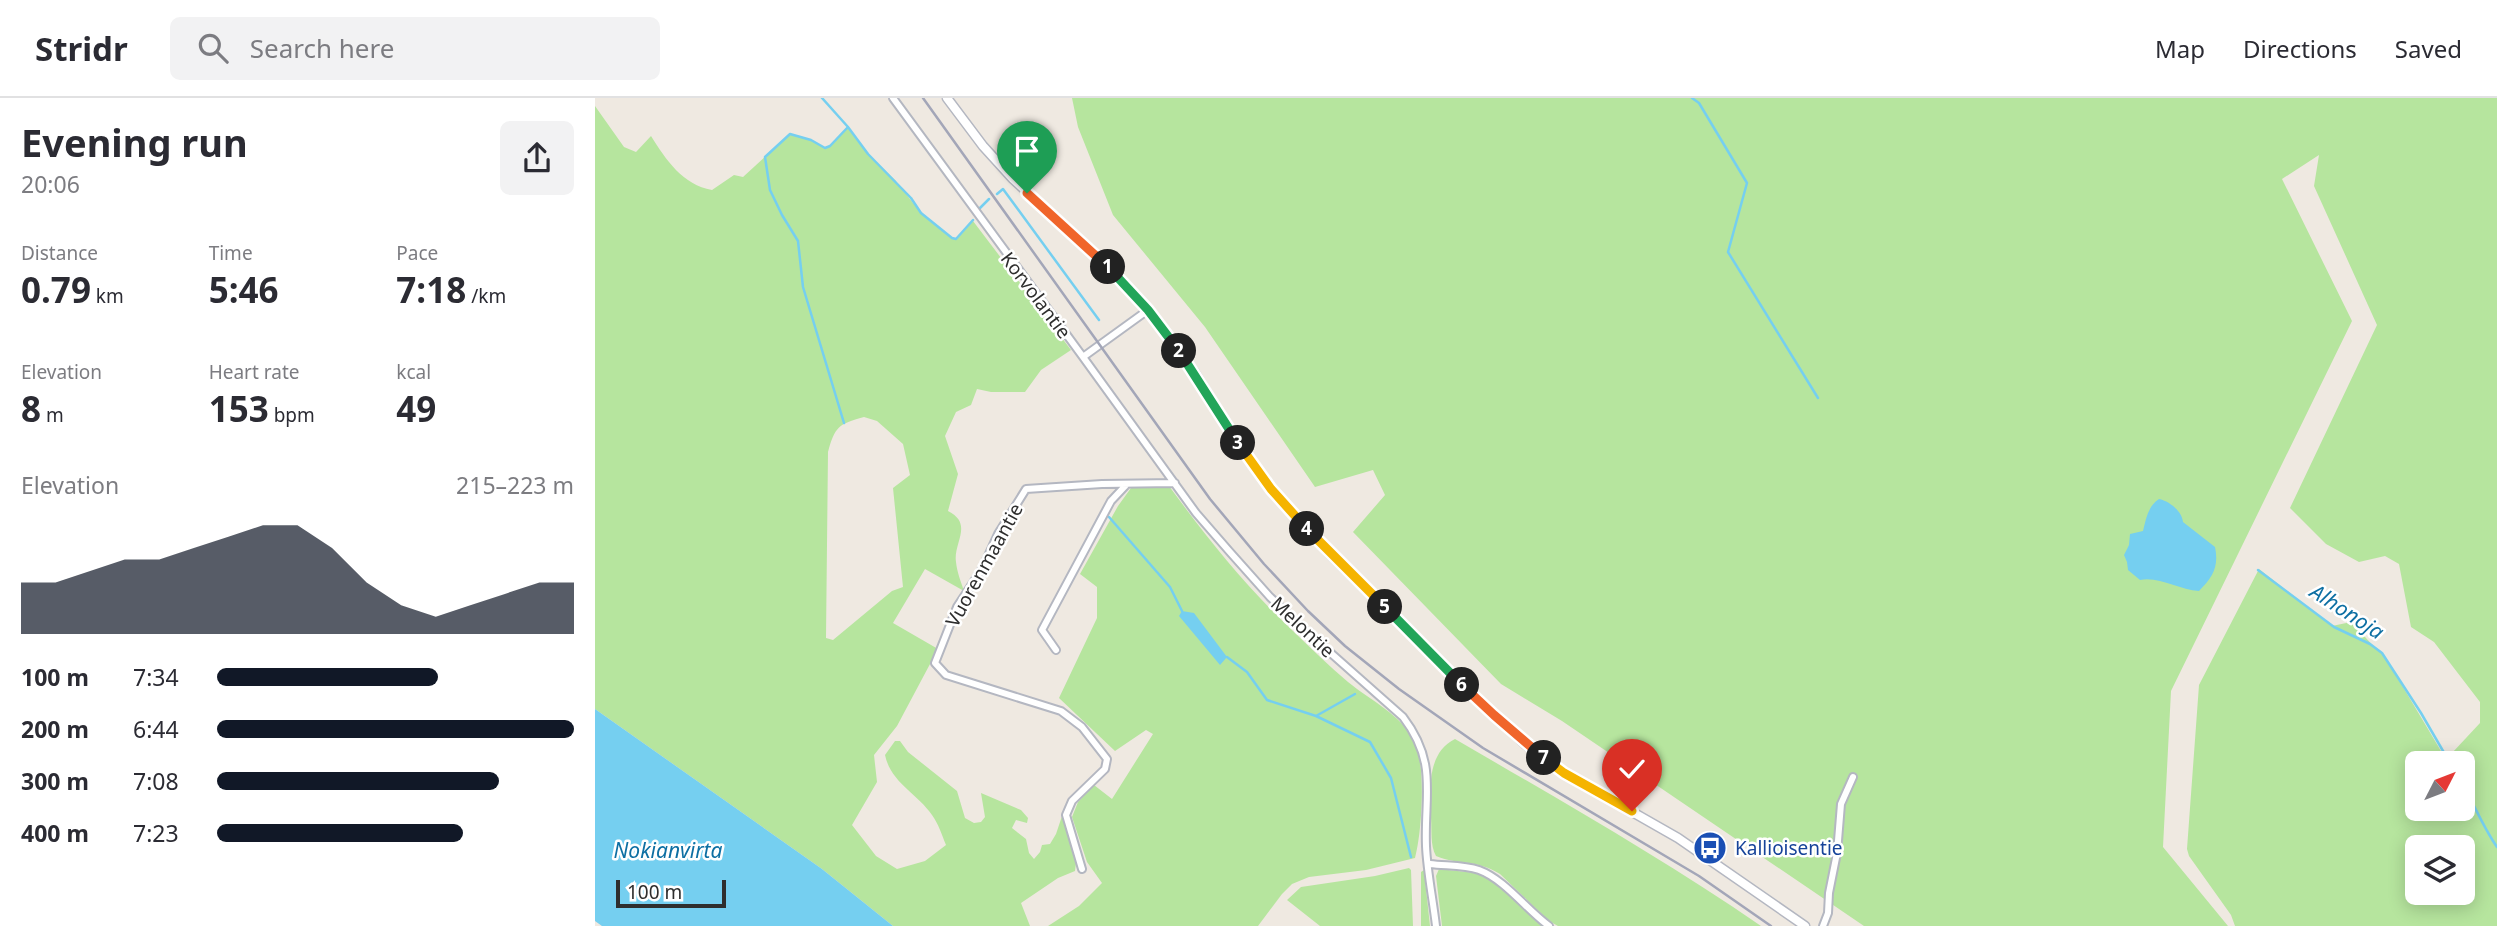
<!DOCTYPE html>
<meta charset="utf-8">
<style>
body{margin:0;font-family:"Noto Sans",sans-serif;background:#f2f2f3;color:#2b2b33;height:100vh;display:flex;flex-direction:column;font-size:26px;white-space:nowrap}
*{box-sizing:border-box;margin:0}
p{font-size:23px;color:#7c7c81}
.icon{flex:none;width:38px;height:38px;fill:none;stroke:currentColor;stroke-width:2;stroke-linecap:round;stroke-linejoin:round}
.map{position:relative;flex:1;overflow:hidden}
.drawer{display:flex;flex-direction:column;background:#fff;width:595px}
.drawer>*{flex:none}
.needle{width:46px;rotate:48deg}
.fabs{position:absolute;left:1810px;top:653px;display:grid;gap:14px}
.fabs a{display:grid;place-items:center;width:70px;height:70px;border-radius:10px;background:#fff;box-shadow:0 4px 18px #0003;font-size:35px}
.scale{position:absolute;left:21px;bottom:18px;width:110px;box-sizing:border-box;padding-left:7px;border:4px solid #2e2e2e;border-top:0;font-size:19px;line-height:24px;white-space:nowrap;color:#2e2e2e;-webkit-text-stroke:5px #fff;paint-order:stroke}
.pin{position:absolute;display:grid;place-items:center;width:60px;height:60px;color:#fff;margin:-72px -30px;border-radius:50% 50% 50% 0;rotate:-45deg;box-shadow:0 0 7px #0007}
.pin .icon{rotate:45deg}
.km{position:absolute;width:35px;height:35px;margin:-18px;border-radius:50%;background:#222;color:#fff;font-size:19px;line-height:35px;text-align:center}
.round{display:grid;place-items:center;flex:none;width:74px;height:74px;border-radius:10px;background:#f2f2f3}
.overview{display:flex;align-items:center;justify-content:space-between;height:119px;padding:0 21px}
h1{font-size:38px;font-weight:700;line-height:52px}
.metrics{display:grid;grid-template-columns:repeat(3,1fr);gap:10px;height:119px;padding:7px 21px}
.metrics div{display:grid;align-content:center}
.metrics b{font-size:35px;font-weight:700}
.metrics small{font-size:19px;font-weight:400}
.metrics p{font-size:19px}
.chart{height:196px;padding:14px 21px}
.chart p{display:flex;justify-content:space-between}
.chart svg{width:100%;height:126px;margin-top:7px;fill:#111827;opacity:.7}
ul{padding:0 21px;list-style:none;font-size:23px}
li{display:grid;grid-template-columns:112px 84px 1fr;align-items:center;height:52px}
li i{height:18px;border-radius:9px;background:#111827}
header{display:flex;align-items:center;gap:42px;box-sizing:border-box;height:98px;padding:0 35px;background:#fff;border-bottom:2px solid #e1e1e2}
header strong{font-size:33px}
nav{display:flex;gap:38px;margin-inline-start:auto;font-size:24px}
.search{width:490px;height:63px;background:#f2f2f3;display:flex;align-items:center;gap:18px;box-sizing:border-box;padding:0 24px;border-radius:10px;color:#7c7c81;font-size:26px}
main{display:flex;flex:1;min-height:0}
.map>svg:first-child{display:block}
.green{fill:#b6e59e;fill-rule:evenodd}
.water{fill:#75cff0}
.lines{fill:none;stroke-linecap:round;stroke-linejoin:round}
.stream{stroke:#75cff0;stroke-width:2.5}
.street-casing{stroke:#b4b7c1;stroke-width:10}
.secondary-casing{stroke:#b4b7c1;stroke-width:11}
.street{stroke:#fff;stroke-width:6}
.secondary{stroke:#fff;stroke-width:8}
.rail{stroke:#a3a6b8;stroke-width:2.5}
.split-1-casing{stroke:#fff;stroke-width:14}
.split-2-casing{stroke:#fff;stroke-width:14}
.split-3-casing{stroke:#fff;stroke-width:14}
.split-4-casing{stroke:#fff;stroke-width:14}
.split-5-casing{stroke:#fff;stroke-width:14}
.split-6-casing{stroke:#fff;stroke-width:14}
.split-7-casing{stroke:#fff;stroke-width:14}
.split-8-casing{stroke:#fff;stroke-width:14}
.split-1{stroke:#f0652b;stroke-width:9}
.split-2{stroke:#22a559;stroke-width:9}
.split-3{stroke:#22a559;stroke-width:9}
.split-4{stroke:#f5b400;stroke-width:9}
.split-5{stroke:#f5b400;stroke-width:9}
.split-6{stroke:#22a559;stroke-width:9}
.split-7{stroke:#f0652b;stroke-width:9}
.split-8{stroke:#f5b400;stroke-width:9}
.labels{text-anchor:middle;stroke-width:5;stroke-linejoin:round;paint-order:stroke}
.street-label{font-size:19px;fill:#2e2e2e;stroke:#fff}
.transit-label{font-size:19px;fill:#164399;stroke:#fff;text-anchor:start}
.water-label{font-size:21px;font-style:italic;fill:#0d6fa3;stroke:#fff}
</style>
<header>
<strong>Stridr</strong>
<div class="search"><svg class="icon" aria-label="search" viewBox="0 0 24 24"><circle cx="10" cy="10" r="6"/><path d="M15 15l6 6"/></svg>Search here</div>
<nav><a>Map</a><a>Directions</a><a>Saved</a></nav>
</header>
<main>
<section class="drawer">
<div class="overview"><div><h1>Evening run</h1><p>20:06</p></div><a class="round"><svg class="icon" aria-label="share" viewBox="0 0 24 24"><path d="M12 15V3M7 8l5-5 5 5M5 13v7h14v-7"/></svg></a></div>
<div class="metrics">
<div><p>Distance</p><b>0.79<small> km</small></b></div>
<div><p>Time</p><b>5:46</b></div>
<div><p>Pace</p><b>7:18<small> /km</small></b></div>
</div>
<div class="metrics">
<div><p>Elevation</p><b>8<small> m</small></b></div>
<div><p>Heart rate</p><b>153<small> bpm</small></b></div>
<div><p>kcal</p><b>49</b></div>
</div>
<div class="chart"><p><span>Elevation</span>215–223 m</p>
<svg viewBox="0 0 160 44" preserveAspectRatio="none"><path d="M0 44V26L10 26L20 22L30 18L40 18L50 14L60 10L70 6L80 6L90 14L100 26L110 34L120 38L130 34L140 30L150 26L160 26V44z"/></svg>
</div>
<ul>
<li><b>100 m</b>7:34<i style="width:62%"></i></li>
<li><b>200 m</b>6:44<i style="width:100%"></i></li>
<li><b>300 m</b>7:08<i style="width:79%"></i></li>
<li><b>400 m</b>7:23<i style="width:69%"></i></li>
</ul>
</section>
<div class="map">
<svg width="1902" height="828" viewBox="0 0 1902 828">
<rect width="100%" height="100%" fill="#efe9e1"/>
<path class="green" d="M477 0H1902V828H1640L1636 817 1594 758 1592 751 1604 587 1664 471 1737 528 1756 524C1768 535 1776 548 1789 557L1846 653 1857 655 1885 625V604L1839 544 1816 529 1804 466 1790 458 1764 464 1731 446 1695 410 1782 227 1719 88 1724 57 1687 81 1757 223 1576 593 1568 749 1633 828H1269L967 623 906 586 758 434 790 397 778 372 720 389 610 229 518 117 483 29ZM1822 665H1867V710H1822ZM1822 749H1867V794H1822Z
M0 8 29 49 41 54 56 38C71 62 88 87 117 92L139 77 148 79 195 36 216 42 230 50 235 48 253 29 273 56 300 82 326 115 357 140 362 141 378 123 476 252 446 272 430 294H396L382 291 376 307 361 314 350 338 363 376 353 413C379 426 358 445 361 464 362 474 366 484 369 493L330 471 298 525 343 551 302 628 279 657 282 684 257 727 281 758 302 771 330 763 351 747C347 737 343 725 337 717 322 695 296 685 290 657L300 643H305L313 654 362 693 370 720 379 725 386 724 390 719 386 695 426 712 433 720 432 725 421 722 417 730 431 741 434 755 439 761 445 754 447 747 455 746 461 736 467 718 482 757 480 773 463 780 426 805 435 828H298L227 771 0 611ZM269 319 282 323 308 346 315 377 298 390 308 489 297 493 238 542 231 540 233 354C240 329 243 326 269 319Z
M561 388H574C612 440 651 489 698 533 716 550 734 568 753 584 775 602 807 617 820 644 831 667 827 735 820 760L771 772 714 779 697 786 687 796 663 828H453L484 808 507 785 492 764 477 719 483 704 499 687 517 701 558 636 551 632 520 653 464 600 502 520V489L485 476 523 408 536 390Z
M860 641C963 701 1067 760 1166 828H963L954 823 905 776C881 761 862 767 841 758 835 747 837 733 836 720 835 694 831 655 860 641Z
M814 770 816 772 818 828H725L692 802 706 789 780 778Z
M844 771 881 775 900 785 948 828H847L841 778Z
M829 772 835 828H826V774Z"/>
<path class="water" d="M1564 401C1574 403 1587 413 1588 424L1620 449C1624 469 1618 479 1604 493 1584 492 1564 478 1545 482L1533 472 1532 464 1529 457 1534 447 1535 436 1548 433C1551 421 1553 408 1564 401Z
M587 513 599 515 632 559 625 567 584 518Z
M0 611 227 771 298 828H7L0 823Z"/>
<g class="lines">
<path class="stream" d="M227 0 253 29 273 56 316 100 326 115 357 140 361 141 378 122
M1097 0 1104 5 1152 85 1133 154 1223 300
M402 96 408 91 504 222
M384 111 394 101
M249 325 208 189 203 143 187 117 175 92 170 59 195 36 216 42 230 50 235 48 253 29
M514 419 575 489 587 513
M1663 472 1739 529 1775 546 1787 555 1826 615 1855 665
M632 559 652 574 672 602 721 618 760 596
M721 618 775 644 796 680 816 759
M1867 685C1879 706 1888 729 1902 749"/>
<defs>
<path id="street" d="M298 0 488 259 553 212
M488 259 601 415 634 453 675 499 712 534 808 619C843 665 829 696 831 748 832 773 838 802 841 828
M461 552 447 532 516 403 532 386
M835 766C851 768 869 767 884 772 909 781 932 812 954 828
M487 771 471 717 477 703 510 671 512 661 487 629 466 613 351 577 340 565 362 509 387 471 403 436 431 391 507 386 580 385
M1228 828 1233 815 1234 795 1242 755 1246 706 1258 679"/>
<path id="secondary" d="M352 0 388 48 418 81 507 162 553 212 600 275 641 342 676 391 735 456 899 617 930 646 969 675 1083 740 1210 828"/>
</defs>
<use href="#street" class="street-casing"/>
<use href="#secondary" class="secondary-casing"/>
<use href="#street" class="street"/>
<use href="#secondary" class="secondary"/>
<path class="rail" d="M328 0 615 401 669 466 713 513 750 548 804 591 888 650 1104 778 1176 828"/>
</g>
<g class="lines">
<defs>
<path id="split-1" d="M432 95 513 169"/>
<path id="split-2" d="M513 169 553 212 584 253"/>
<path id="split-3" d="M584 253 643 345"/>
<path id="split-4" d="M643 345 676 391 712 431"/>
<path id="split-5" d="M712 431 790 509"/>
<path id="split-6" d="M790 509 867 587"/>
<path id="split-7" d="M867 587 899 617 949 660"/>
<path id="split-8" d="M949 660 969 675 1037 713"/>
</defs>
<use href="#split-1" class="split-1-casing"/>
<use href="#split-2" class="split-2-casing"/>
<use href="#split-3" class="split-3-casing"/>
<use href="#split-4" class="split-4-casing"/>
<use href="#split-5" class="split-5-casing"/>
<use href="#split-6" class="split-6-casing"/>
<use href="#split-7" class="split-7-casing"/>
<use href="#split-8" class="split-8-casing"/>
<use href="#split-1" class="split-1"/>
<use href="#split-2" class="split-2"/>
<use href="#split-3" class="split-3"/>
<use href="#split-4" class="split-4"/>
<use href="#split-5" class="split-5"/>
<use href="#split-6" class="split-6"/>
<use href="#split-7" class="split-7"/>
<use href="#split-8" class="split-8"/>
</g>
<defs>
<symbol id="bus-disc" viewBox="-11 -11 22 22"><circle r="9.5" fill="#1a4fb4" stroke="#fff"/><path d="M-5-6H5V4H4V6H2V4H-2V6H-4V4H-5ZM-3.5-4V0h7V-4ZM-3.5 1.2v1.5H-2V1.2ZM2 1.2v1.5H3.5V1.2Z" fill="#fff"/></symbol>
</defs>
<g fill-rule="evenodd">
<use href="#bus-disc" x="1096" y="731" width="38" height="38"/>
</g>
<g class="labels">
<g class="street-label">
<text transform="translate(441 197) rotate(53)" y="7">Korvolantie</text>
<text transform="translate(389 467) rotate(-61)" y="7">Vuorenmaantie</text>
<text transform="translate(708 529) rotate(43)" y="7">Melontie</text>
</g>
<g class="transit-label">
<text x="1140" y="757">Kallioisentie</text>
</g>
<g class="water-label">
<text transform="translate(1752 514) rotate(33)" y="7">Alhonoja</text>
<text x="73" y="760">Nokianvirta</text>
</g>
</g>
</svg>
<div class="fabs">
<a><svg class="needle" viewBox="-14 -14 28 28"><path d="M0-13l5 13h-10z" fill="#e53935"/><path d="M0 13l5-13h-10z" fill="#7c7c81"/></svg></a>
<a><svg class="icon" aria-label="layers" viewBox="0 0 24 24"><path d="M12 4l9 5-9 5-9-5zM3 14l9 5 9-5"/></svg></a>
</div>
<div class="scale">100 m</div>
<div class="pin" style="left:432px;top:95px;background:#1e9e55"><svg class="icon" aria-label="arrive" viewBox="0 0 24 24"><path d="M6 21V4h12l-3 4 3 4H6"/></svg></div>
<div class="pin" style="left:1037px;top:713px;background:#d93025"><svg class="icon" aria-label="check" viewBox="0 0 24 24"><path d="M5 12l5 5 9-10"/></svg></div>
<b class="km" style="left:513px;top:169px">1</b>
<b class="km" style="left:584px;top:253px">2</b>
<b class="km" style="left:643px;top:345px">3</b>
<b class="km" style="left:712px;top:431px">4</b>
<b class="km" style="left:790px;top:509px">5</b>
<b class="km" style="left:867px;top:587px">6</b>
<b class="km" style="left:949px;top:660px">7</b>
</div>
</main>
